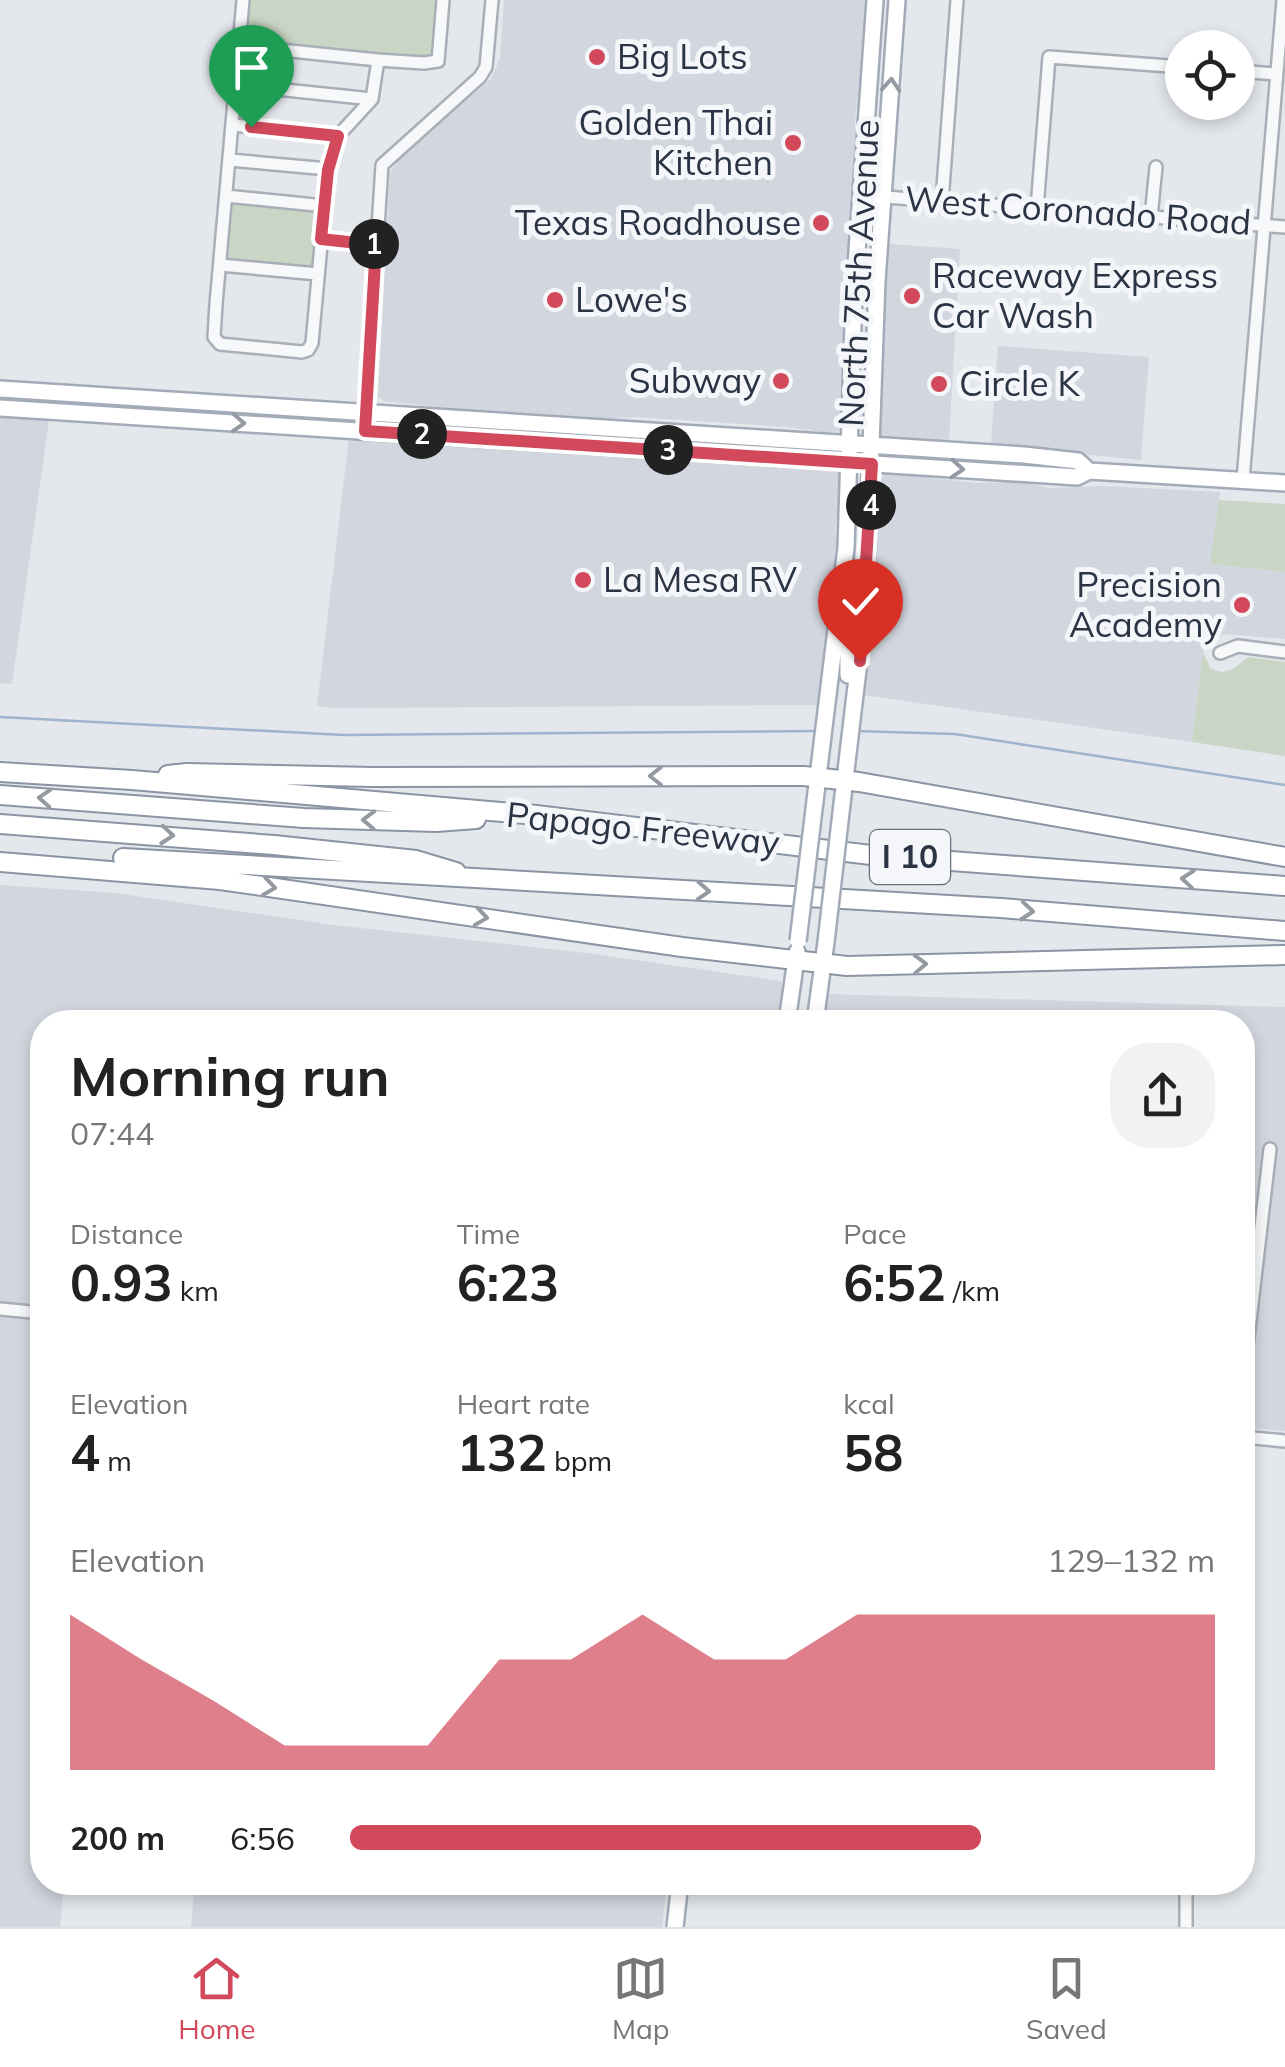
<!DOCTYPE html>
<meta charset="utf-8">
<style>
body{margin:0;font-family:Mulish,sans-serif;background:#f2f2f2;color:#222;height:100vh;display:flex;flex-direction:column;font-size:38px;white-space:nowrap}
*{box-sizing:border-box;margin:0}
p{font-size:32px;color:#767676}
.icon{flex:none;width:55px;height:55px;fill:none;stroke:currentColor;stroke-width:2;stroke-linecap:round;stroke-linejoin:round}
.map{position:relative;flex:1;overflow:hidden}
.sheet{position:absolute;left:30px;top:1010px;width:1225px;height:885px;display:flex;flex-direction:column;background:#fff;border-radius:40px;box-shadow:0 5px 15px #0003}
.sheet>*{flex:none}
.fabs{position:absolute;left:1165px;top:30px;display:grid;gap:20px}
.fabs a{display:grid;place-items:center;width:90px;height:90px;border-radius:50%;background:#fff;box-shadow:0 5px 15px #0003;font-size:50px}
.pin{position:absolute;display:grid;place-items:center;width:85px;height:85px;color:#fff;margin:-102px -42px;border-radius:50% 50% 50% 0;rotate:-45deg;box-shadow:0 0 10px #0007}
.pin .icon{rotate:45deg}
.km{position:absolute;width:50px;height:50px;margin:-25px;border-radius:50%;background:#222;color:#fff;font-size:28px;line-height:50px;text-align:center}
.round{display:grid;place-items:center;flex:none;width:105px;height:105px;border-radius:40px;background:#f2f2f2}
.overview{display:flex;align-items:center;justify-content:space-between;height:170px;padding:0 40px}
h1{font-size:55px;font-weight:700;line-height:75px}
.stats{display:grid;grid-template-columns:repeat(3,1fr);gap:15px;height:170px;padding:10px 40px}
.stats div{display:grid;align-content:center}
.stats b{font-size:50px;font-weight:700}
.stats small{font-size:28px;font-weight:400}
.stats p{font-size:28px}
.chart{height:280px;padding:20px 40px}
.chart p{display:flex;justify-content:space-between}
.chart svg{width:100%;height:180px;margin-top:10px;fill:#d1495b;opacity:.7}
ul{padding:0 40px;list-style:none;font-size:32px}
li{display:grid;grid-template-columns:160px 120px 1fr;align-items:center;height:75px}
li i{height:25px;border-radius:12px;background:#d1495b}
.tab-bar{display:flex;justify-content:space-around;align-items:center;height:140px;border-top:2px solid #e0e0e0;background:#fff;font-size:28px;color:#767676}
.tab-bar a{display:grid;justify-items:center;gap:5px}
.tab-bar .on{color:#d1495b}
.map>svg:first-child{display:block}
.built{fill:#d2d6de}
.green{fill:#c9d6c5}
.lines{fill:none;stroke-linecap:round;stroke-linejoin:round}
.stream{stroke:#9fb4cc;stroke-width:2.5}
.minor-casing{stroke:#a9aeb7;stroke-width:16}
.major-casing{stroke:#a3abb8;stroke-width:20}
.highway-casing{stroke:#8b94a3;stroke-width:22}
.minor{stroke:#f7f8fa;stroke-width:11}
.major{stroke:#fff;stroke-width:15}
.highway{stroke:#fff;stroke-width:18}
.major-bridge-casing{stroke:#a3abb8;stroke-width:20;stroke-linecap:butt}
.major-bridge{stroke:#fff;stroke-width:15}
.oneway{stroke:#959aa2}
.route-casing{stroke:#fff;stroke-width:20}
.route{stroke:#d1495b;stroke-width:12}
.poi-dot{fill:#d1495b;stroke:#f4f6f9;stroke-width:4}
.labels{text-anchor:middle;stroke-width:10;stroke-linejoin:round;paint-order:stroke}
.shield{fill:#f4f6f9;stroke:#676e7b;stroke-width:2.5}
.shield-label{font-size:32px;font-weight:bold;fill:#2b3445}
.poi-label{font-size:35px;fill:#2b3445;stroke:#f4f6f9;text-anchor:start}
.street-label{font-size:35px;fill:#2b3445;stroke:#f4f6f9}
</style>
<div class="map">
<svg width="1285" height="1927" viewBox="0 0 1285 1927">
<rect width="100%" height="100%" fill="#e4e7ec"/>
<path class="built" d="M504 0H868L855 121 854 210 844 426 841 430 830 433 786 427 637 417 607 419 485 412 384 401 378 397 390 173 399 159 491 79 500 58Z
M889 244 960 249 949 441 879 437Z
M998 346 1149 357 1141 460 991 445Z
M0 416 49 420 12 684 0 683Z
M349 438 837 470 841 478 835 532 838 547 819 705 335 708 317 706Z
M885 473 978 483 1023 482 1050 488 1103 486 1220 492 1211 564 1285 572V639L1225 634 1210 640 1203 652 1192 742 863 695 875 624 877 485Z
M0 885 116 893 333 925 586 953 781 981 783 989 779 1022H42V1882L64 1883 60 1927H0Z
M827 994 1285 1007V1431L1243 1428 1242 1022H823Z
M195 1883V1882L667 1883 662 1927H191Z"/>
<path class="green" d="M249 0H437L434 51 426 58 252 41 248 34Z
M232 201 319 209 314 268 226 260Z
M1219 500 1285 504V572L1210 564Z
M1203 652 1210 668C1227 677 1235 668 1248 657L1285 662V756L1192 742Z"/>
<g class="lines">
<path class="stream" d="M0 717 344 735 818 731
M856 731 955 734 1285 785"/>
<defs>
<path id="minor" d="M243 0 216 304 214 337 220 344 302 352 308 350 312 343 328 169 338 136 372 99 378 60
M241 46 378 60 424 63 438 61 443 0
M1238 71 1276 74
M237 85 372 99
M233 125 338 136
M230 160 328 169
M226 196 325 206
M872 196 1285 227
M942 201 957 0
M1037 208 1049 57 1182 67
M1151 217 1156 167
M321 239 377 245
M220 265 318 274
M365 431 382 165 480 77 486 67 492 0
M1243 480 1283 0
M1220 653 1238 646 1285 652
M0 1309 42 1313
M1242 1390 1270 1149
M1242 1437 1285 1441
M1186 1927V1882"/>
<path id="major" d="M0 389 1024 455 1078 461 1089 471
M0 408 1077 477 1089 471 1285 483
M837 628 848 645V675
M815 801 846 548 854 293 875 0
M842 804 865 611 877 281 897 0
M787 1022 797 952
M815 1022 826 942
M675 1927 680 1882"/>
<path id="highway" d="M0 772 132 780 536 815 871 855 1285 886
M168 775 187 773 372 777 804 776 859 782 1285 857
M0 795 304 818 436 822 476 819
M0 824 274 845 416 860 456 872
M123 858 1001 908 1285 931
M0 862 220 880 682 947 847 966 1285 955"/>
</defs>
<use href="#minor" class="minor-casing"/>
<use href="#major" class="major-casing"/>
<use href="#highway" class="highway-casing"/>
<use href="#minor" class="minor"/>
<use href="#major" class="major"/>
<use href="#highway" class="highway"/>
<defs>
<path id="major-bridge" d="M798 941 815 801
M826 942 842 804"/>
</defs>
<use href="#major-bridge" class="major-bridge-casing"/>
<use href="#major-bridge" class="major-bridge"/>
</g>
<defs><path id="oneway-chevron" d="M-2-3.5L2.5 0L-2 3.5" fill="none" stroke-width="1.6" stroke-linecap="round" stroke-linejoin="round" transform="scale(2.5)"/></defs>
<g class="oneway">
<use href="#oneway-chevron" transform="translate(891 85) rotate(-86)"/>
<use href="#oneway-chevron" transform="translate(238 423) rotate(3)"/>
<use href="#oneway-chevron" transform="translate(957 469) rotate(4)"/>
<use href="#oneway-chevron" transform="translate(656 776) rotate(-180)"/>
<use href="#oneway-chevron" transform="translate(45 798) rotate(-176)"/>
<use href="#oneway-chevron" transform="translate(369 820) rotate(-178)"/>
<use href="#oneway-chevron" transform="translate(167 835) rotate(5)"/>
<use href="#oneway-chevron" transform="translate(1188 879) rotate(-175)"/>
<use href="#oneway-chevron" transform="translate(269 887) rotate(8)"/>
<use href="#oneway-chevron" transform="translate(703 891) rotate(3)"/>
<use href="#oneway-chevron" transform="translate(1027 911) rotate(5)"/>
<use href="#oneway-chevron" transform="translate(481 917) rotate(8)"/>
<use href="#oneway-chevron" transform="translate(920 964) rotate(-2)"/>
</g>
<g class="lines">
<defs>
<path id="route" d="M251 127 338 136 328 170 321 239 376 245 365 431 872 464 860 661"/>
</defs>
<use href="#route" class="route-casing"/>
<use href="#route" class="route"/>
</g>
<g class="poi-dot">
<circle cx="597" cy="57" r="10"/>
<circle cx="793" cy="143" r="10"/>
<circle cx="821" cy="223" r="10"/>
<circle cx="912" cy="296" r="10"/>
<circle cx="555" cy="300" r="10"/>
<circle cx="781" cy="381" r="10"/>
<circle cx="939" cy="384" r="10"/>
<circle cx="583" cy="580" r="10"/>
<circle cx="1242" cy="605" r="10"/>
</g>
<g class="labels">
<rect class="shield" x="870" y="830" width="80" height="54" rx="8"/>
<g class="shield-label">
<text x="910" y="868">I 10</text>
</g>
<g class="poi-label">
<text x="617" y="69">Big Lots</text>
<text x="773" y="135" text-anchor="end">Golden Thai<tspan x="773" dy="40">Kitchen</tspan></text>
<text x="801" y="235" text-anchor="end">Texas Roadhouse</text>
<text x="932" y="288">Raceway Express<tspan x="932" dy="40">Car Wash</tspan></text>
<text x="575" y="312">Lowe's</text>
<text x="761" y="393" text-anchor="end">Subway</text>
<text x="959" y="396">Circle K</text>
<text x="603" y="592">La Mesa RV</text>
<text x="1222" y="597" text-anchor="end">Precision<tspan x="1222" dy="40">Academy</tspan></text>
</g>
<g class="street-label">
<text transform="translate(1078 211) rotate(4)" y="12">West Coronado Road</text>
<text transform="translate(859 273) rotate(-87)" y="12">North 75th Avenue</text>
<text transform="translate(643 829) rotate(6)" y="12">Papago Freeway</text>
</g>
</g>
</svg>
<div class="fabs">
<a><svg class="icon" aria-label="locate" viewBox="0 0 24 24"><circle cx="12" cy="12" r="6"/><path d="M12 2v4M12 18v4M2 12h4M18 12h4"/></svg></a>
</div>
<div class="pin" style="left:251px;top:127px;background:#1e9e55"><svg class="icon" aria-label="arrive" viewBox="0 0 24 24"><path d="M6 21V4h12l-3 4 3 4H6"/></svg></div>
<div class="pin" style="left:860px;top:661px;background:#d93025"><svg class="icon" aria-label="check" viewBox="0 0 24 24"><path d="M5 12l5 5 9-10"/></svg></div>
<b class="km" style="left:374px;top:244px">1</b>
<b class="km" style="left:422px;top:434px">2</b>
<b class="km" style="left:668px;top:450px">3</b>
<b class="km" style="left:871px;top:505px">4</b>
<section class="sheet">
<div class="overview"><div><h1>Morning run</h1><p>07:44</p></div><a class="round"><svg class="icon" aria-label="share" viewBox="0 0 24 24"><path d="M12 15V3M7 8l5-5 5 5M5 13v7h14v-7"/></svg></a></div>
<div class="stats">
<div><p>Distance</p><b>0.93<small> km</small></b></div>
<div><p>Time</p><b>6:23</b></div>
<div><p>Pace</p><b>6:52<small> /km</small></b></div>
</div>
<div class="stats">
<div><p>Elevation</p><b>4<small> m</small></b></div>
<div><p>Heart rate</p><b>132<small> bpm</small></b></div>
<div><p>kcal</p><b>58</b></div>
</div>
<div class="chart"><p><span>Elevation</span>129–132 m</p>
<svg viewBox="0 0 160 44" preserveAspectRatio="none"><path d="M0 44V6L10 17L20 27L30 38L40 38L50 38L60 17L70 17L80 6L90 17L100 17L110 6L120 6L130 6L140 6L150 6L160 6V44z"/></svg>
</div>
<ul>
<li><b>200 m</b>6:56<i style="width:73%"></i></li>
</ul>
</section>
</div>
<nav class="tab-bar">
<a class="on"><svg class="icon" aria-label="home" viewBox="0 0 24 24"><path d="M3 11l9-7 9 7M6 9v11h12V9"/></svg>Home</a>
<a><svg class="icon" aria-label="map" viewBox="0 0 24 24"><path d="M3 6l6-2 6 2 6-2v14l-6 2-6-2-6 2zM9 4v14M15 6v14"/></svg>Map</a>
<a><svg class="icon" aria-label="saved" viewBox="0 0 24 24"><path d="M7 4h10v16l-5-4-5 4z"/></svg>Saved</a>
</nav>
